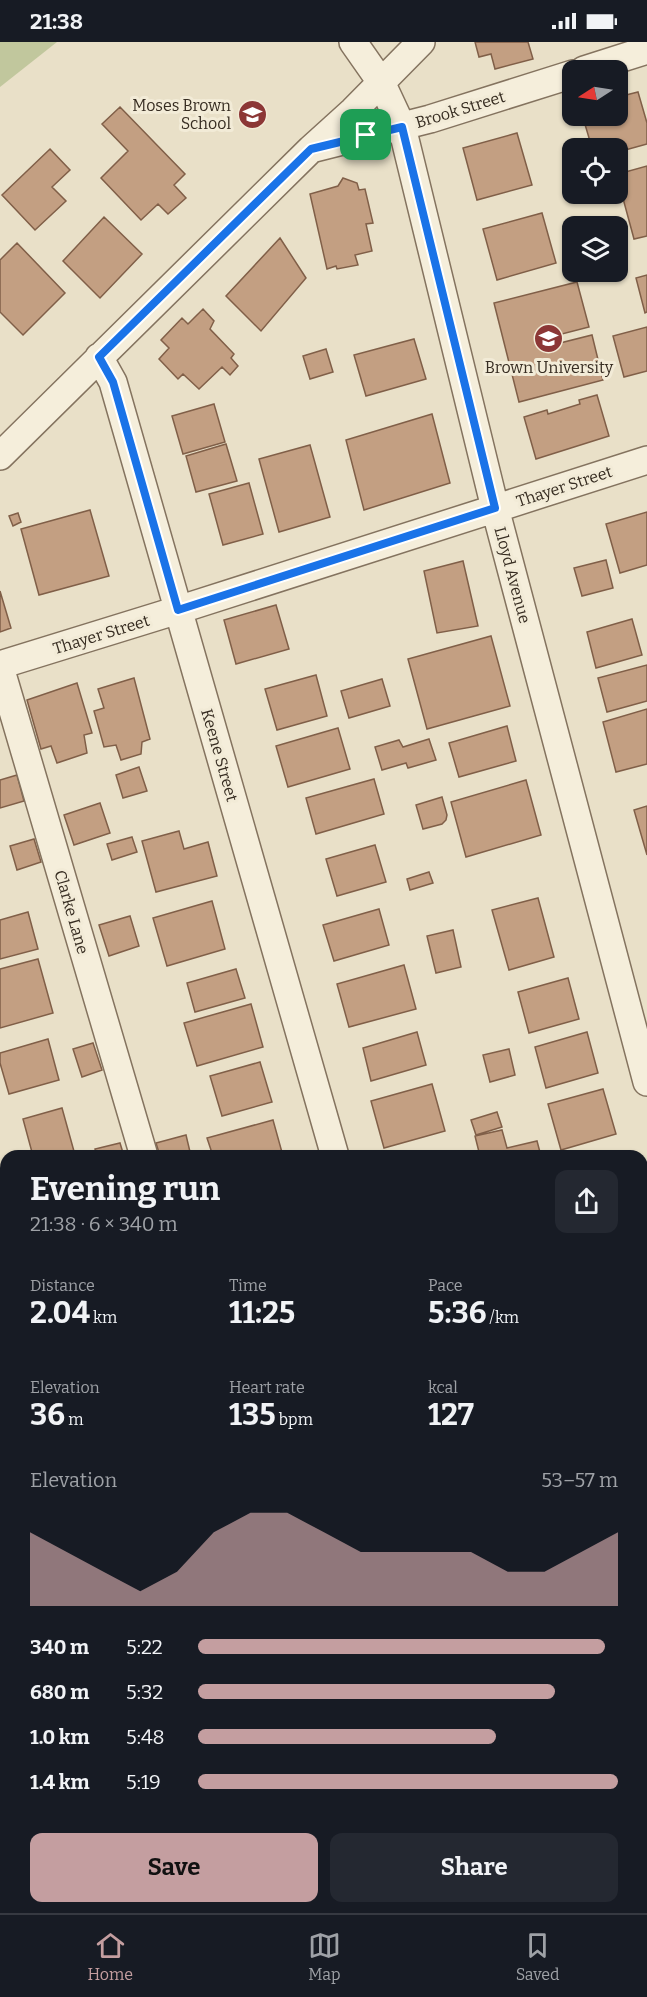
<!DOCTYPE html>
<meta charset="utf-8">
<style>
body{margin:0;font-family:Bitter,serif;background:#242831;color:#f1f3f6;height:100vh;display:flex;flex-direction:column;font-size:22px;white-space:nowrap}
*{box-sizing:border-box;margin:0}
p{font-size:20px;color:#9ea1a6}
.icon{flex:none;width:33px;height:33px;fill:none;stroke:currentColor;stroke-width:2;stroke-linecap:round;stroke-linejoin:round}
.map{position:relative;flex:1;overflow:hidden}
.panel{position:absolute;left:0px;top:1108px;width:648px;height:764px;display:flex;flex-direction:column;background:#171b24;border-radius:18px 18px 0 0;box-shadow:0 2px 4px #0004}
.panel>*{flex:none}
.needle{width:39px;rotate:258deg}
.controls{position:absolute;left:562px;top:18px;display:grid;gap:12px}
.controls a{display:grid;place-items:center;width:66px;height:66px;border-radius:12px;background:#171b24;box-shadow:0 2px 4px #0004;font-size:30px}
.pin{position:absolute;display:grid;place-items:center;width:51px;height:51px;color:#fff;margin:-26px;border-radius:12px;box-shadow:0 3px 9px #0006}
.round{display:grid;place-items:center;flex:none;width:63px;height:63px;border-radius:12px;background:#242831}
.head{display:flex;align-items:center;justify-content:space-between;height:102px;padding:0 30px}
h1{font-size:33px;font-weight:700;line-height:45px}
.stats{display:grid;grid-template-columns:repeat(3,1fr);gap:9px;height:102px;padding:6px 30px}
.stats div{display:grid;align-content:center}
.stats b{font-size:30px;font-weight:700}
.stats small{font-size:16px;font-weight:400}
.stats p{font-size:16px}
.chart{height:168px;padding:12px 30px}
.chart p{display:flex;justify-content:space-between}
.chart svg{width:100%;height:108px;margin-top:6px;fill:#c49ea0;opacity:.7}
.action{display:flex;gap:12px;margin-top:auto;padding:12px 30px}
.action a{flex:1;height:69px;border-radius:12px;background:#c49ea0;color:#111;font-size:24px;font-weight:700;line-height:69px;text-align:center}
.action a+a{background:#242831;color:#f1f3f6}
ul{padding:0 30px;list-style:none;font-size:20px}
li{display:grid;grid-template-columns:96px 72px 1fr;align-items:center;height:45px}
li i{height:15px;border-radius:8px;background:#c49ea0}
.status{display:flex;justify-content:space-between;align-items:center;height:42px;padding:0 30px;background:#171b24;direction:ltr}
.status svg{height:16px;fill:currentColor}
.dock{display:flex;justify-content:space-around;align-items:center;height:84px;border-top:2px solid #363941;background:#171b24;font-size:16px;color:#9ea1a6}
.dock a{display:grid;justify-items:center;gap:3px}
.dock .selected{color:#c49ea0}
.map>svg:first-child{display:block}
.green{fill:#c1c79d}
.building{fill:#c39f82;stroke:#805f48;stroke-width:1.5}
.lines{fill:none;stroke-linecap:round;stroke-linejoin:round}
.minor-casing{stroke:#84735f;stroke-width:30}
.minor{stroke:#f5eedb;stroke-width:27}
.route-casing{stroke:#fff;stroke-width:12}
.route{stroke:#1a73e8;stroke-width:8}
.labels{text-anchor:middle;stroke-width:6;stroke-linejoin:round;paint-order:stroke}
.poi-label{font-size:16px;fill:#362c21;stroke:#f2ebd7;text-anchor:end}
.street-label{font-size:16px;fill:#362c21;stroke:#f2ebd7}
</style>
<div class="status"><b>21:38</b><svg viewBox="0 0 49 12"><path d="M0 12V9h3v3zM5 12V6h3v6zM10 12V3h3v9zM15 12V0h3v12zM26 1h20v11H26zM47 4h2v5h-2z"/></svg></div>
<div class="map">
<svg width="647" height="1871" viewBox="0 0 647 1871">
<rect width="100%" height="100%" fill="#e9e0c8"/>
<path class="green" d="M0 0H57L0 45Z"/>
<path class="building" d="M475 0H528L533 17 495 27 491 12 479 15Z
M638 50 647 81V102L618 110V106H592L584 79 603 74H618V55Z
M120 65 185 132 174 143 186 156 168 172 158 162 141 178 101 136 128 109 102 82Z
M517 91 532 143 477 158 463 106Z
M50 107 70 128 52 145 66 159 35 188 2 153Z
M573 114V141H571L564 116Z
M647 124V194L634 197 618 138V132Z
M343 136 357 141 359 148 365 147 373 181 366 182 372 209 355 213 358 223 337 227 336 224 327 227 310 152 338 144Z
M542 171 556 221 497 238 483 187Z
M104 175 142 212 100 256 63 219Z
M280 196 306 236 261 289 226 254Z
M17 201 65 251 23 293 0 270V218Z
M647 233V270L645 271 636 236Z
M577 240 589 285 550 295 552 303 592 293 603 338 519 360 494 261Z
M203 267 214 279 210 287 234 312 231 316 238 324 230 333 222 325 199 347 183 332 178 337 159 317 169 306 161 298 182 276 188 282Z
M647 285V329L624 335 613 294Z
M414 297 426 337 366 354 354 313Z
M326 307 333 330 310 337 303 314Z
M597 353 609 394 536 417 524 375 547 368 548 372 580 362 579 358Z
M214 362 225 400 183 412 172 374Z
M432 372 450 441 364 468 346 398Z
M226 402 237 439 196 450 186 414Z
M310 403 330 475 279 490 259 417Z
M249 441 263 492 223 503 209 452Z
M90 468 109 534 39 553 21 487Z
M647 470V523L620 531 606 482Z
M18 471 21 480 13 484 9 474Z
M606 518 613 546 582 554 574 526Z
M463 519 478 584 437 591 424 529Z
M0 549 11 586 0 590Z
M276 563 289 607 236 622 224 578Z
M632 577 642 613 596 626 587 590Z
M491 594 510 664 427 687 408 617Z
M647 623V659L607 670 598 636Z
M316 633 327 674 277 688 265 647Z
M134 636 150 697 142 700 141 712 121 718 116 703 104 705 94 669 104 666 98 647Z
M382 637 390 664 349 676 341 649Z
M77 641 92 691 84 693 87 711 57 721 51 704 41 707 27 658Z
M647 667V722L616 730 603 680Z
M507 684 516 719 459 735 449 701Z
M338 686 350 727 288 745 276 704Z
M429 697 436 718 408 726 406 721 382 728 375 705 399 698 403 705Z
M139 725 147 749 123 756 116 733Z
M17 733 24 759 0 766V738Z
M374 737 384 772 316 792 306 756Z
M526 738 541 793 466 815 451 760Z
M442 755 447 773 446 778 442 782 423 787 416 763Z
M100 761 110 791 74 803 64 773Z
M647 764V813L634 768Z
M179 789 184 807 208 800 217 834 156 850 142 799Z
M132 795 137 810 112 818 107 802Z
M34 797 41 820 17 828 10 804Z
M375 803 386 840 337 854 326 817Z
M429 830 433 841 410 848 407 837Z
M538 856 554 915 509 928 492 868Z
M212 859 225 907 167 924 153 876Z
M379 867 389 903 334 919 323 883Z
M28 870 38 907 0 917V878Z
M130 874 139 904 109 914 99 883Z
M453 888 461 925 436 931 427 894Z
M38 917 53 971 0 986V927Z
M404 923 416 967 349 985 337 942Z
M236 927 245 956 195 970 187 941Z
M568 936 579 977 529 991 518 950Z
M251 962 263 1005 197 1024 184 981Z
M417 990 426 1023 371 1039 363 1006Z
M587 990 598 1031 546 1046 535 1005Z
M48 997 59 1038 9 1052 0 1021V1011Z
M93 1001 102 1028 82 1035 73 1007Z
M509 1007 515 1033 490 1040 483 1013Z
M260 1020 272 1060 222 1074 210 1034Z
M432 1042 445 1089 384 1106 371 1059Z
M603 1047 616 1092 561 1108 548 1062Z
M62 1066 75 1113 68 1114H33L23 1077Z
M497 1070 502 1085 476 1093 471 1078Z
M273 1078 283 1114H213L207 1096Z
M502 1088 507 1106 537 1099 541 1114H480L475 1094Z
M186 1093 191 1114H160L156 1101Z
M120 1101 124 1114H97L95 1107Z
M647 1250V1260L643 1261 642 1252Z
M647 1276V1343L642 1344V1277Z
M6 1334V1377L0 1379V1335Z
M6 1394V1437L0 1439V1396Z
M645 1446 647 1454V1498L642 1499V1447Z
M6 1454V1533L0 1535V1456Z
M647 1552V1564L642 1565V1553Z
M3 1684 6 1695V1711L0 1712V1685Z
M642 1724 647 1742V1748L642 1750Z
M6 1736V1764L0 1766V1738Z
M647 1813V1871H607L606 1866H642V1814Z
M2 1829 6 1840V1866L13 1867 0 1871V1830Z
M29 1866H54L56 1871H30Z
M245 1866H268L250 1871H247Z
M300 1866H307L309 1871H278L280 1867 286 1870Z
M407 1866H493L476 1871H409Z"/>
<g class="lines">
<defs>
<path id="minor" d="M353 0 381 40 402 85 495 466 647 1040
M584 28 647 8
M315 106 430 77 573 32
M99 315 113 340 335 1114
M0 414 311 107 353 69 421 0
M0 623 178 568 647 418
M0 625 144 1114
M0 1179 6 1200
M642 1392 647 1390
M0 1603 6 1601
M198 1866 199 1871
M555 1866 556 1871"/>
</defs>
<use href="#minor" class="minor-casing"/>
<use href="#minor" class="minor"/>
</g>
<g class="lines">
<defs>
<path id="route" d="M402 85 495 466 178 568 113 340 99 315 311 107Z"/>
</defs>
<use href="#route" class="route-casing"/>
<use href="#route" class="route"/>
</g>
<defs>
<symbol id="school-disc" viewBox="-11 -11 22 22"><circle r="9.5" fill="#8c3736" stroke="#f2ebd7"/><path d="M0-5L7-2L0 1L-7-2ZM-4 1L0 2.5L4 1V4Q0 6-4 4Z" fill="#fff"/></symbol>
<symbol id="university-disc" viewBox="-11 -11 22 22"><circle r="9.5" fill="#8c3736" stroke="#f2ebd7"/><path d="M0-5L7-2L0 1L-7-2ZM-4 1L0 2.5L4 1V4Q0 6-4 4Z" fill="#fff"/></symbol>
</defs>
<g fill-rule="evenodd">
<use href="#school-disc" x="236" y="56" width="33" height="33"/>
<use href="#university-disc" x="532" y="280" width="33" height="33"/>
</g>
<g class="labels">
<g class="poi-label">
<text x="231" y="69">Moses Brown<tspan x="231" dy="18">School</tspan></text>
<text x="549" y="331" text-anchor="middle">Brown University</text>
</g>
<g class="street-label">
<text transform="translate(460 67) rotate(-17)" y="6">Brook Street</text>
<text transform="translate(564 444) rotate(-18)" y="6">Thayer Street</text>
<text transform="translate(513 533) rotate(75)" y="6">Lloyd Avenue</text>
<text transform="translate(101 592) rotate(-17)" y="6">Thayer Street</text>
<text transform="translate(220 713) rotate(74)" y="6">Keene Street</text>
<text transform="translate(72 870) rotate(74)" y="6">Clarke Lane</text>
</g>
</g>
</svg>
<div class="controls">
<a><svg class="needle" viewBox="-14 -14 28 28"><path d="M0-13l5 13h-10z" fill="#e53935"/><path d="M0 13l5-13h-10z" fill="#9ea1a6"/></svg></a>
<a><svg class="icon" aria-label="locate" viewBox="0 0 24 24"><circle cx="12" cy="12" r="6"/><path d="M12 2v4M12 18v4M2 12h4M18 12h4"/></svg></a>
<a><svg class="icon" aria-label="layers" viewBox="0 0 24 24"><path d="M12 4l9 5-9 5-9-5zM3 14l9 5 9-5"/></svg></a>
</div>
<div class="pin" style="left:366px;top:93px;background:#1e9e55"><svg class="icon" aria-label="arrive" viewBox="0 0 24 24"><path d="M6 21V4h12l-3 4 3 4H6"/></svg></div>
<section class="panel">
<div class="head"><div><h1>Evening run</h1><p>21:38 · 6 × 340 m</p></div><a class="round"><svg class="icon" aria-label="share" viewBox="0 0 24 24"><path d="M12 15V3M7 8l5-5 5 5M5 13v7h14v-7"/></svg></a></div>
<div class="stats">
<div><p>Distance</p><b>2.04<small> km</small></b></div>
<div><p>Time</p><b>11:25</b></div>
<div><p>Pace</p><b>5:36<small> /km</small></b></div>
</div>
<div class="stats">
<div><p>Elevation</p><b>36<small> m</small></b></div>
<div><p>Heart rate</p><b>135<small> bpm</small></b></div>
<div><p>kcal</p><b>127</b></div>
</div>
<div class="chart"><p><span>Elevation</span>53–57 m</p>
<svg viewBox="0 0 160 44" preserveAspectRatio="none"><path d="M0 44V14L10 22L20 30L30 38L40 30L50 14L60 6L70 6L80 14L90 22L100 22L110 22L120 22L130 30L140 30L150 22L160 14V44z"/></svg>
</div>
<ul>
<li><b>340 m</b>5:22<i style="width:97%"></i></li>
<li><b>680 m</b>5:32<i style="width:85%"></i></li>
<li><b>1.0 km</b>5:48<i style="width:71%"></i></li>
<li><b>1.4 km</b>5:19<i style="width:100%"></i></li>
</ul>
<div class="action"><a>Save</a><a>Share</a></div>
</section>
</div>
<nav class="dock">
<a class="selected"><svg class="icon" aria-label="home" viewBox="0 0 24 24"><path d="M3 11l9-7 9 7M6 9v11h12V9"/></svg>Home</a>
<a><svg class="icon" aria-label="map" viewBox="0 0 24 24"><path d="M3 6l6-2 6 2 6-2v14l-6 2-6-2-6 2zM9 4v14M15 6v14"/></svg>Map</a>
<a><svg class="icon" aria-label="saved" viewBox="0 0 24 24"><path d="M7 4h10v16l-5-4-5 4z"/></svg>Saved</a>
</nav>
